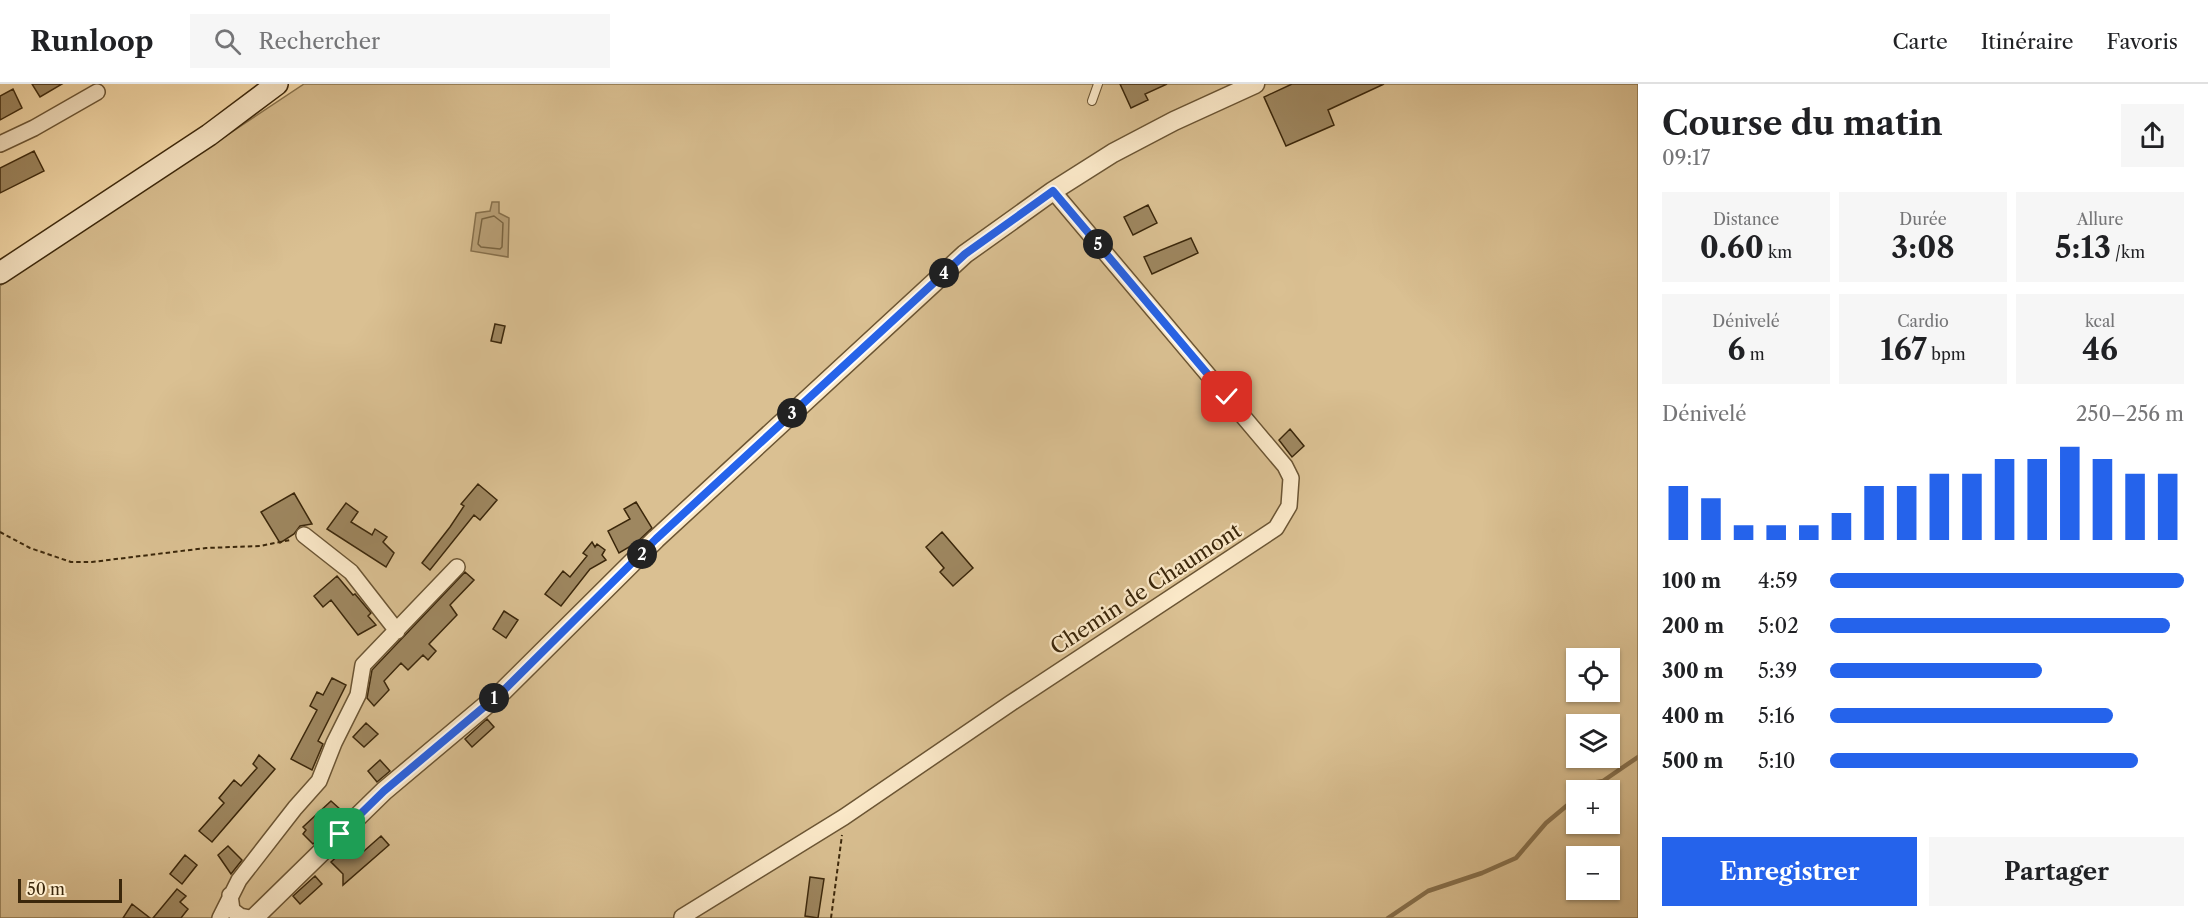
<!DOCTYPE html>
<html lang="fr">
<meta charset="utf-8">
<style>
body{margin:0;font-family:"Libre Caslon Text",serif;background:#f6f6f6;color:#202124;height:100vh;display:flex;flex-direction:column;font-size:22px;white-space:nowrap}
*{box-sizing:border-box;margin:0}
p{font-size:20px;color:#757577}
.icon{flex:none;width:33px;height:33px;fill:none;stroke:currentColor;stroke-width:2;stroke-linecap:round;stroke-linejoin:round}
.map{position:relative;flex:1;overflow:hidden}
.panel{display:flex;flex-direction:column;background:#fff;width:570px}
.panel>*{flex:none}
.tools{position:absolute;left:1566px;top:564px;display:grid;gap:12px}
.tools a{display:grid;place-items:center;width:54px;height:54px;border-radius:0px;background:#fff;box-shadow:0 2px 4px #0004;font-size:30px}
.scale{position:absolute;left:18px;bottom:15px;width:104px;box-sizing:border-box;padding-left:6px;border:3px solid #3b270b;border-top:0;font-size:16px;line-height:21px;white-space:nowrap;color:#3b270b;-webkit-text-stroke:4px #fceaca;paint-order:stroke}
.pin{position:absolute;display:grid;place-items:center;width:51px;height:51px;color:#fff;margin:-26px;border-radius:12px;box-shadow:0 3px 9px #0006}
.km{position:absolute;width:30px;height:30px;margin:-15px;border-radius:50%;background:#222;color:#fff;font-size:16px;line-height:30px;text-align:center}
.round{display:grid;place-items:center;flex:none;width:63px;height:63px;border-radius:0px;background:#f6f6f6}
.head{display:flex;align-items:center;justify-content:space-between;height:102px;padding:0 24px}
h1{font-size:33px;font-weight:700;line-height:45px}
.stats{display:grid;grid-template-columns:repeat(3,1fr);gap:9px;height:102px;padding:6px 24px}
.stats div{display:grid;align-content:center;border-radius:0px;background:#f6f6f6;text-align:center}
.stats b{font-size:30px;font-weight:700}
.stats small{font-size:16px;font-weight:400}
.stats p{font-size:16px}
.chart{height:168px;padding:12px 24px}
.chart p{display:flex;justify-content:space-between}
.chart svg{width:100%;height:108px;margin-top:6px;stroke:#2563eb;stroke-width:6}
.button{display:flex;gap:12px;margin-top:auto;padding:12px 24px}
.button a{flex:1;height:69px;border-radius:0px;background:#2563eb;color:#fff;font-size:24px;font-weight:700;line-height:69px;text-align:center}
.button a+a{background:#f6f6f6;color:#202124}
ul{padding:0 24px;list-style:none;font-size:20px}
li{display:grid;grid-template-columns:96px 72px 1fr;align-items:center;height:45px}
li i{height:15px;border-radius:8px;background:#2563eb}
header{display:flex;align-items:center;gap:36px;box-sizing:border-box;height:84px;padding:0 30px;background:#fff;border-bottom:2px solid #e0e0e0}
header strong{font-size:28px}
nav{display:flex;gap:33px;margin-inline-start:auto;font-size:21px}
.search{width:420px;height:54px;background:#f6f6f6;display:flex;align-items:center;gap:15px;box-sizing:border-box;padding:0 21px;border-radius:0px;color:#757577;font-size:22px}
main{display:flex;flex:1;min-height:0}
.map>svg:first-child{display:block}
.green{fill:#dac092;stroke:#8a744e;stroke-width:1.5;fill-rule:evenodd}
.water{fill:#b9a077;stroke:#87704c;stroke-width:1.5}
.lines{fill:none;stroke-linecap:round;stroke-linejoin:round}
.shore{stroke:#7a6441;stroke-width:1.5}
.stream{stroke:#87704c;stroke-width:4.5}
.building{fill:#9e8760;stroke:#3b270b;stroke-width:1.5}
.service-casing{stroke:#6b5534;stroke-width:10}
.minor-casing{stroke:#6b5534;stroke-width:18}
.tertiary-casing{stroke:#6b5534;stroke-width:21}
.secondary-casing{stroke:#3b270b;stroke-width:24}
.path{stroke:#3b270b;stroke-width:2;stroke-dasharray:4.5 3;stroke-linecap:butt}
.service{stroke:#fceaca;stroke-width:8}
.minor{stroke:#fceaca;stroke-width:15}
.tertiary{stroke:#fceaca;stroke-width:18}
.secondary{stroke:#fceaca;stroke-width:21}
.route-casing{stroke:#fff;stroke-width:12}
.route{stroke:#2563eb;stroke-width:8}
.labels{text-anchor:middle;stroke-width:4.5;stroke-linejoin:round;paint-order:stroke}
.street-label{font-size:21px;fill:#3b270b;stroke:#fceaca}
</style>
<header>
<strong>Runloop</strong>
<div class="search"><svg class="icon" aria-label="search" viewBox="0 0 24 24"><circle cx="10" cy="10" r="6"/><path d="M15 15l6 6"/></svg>Rechercher</div>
<nav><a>Carte</a><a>Itinéraire</a><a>Favoris</a></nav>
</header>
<main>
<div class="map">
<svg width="1638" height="834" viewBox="0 0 1638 834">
<rect width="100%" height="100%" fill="#fadfae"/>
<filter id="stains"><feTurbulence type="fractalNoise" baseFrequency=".00333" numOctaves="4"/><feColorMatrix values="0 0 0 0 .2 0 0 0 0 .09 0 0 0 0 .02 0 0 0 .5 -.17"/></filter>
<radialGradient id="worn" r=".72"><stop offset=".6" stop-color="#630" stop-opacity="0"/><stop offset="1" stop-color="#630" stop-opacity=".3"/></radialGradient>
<path class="green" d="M304 0H1638V834H0V202ZM1576 574H1610V608H1576ZM1576 640H1610V674H1576ZM1576 706H1610V740H1576ZM1576 772H1610V806H1576Z"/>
<path class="water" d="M492 118H499V129L509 134 508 173 471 167 476 129 490 127Z"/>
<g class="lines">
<path class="shore" d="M494 132 503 139 502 163 500 165 481 163 478 160 482 135Z"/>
<path class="stream" d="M1579 706 1580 701 1603 697 1638 673
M1388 834 1428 807 1482 789 1516 774 1546 739 1576 714"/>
</g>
<path class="building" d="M32 0H62L40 13Z
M1120 0H1167L1145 10 1148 16 1131 24Z
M1292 0H1384L1328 26 1334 41 1286 62 1264 13Z
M13 5 22 24 0 36V12Z
M34 67 44 87 0 109V84Z
M1148 121 1157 139 1133 151 1124 133Z
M1191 154 1198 169 1152 190 1144 173Z
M495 240 505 242 501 259 491 257Z
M1290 345 1304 362 1292 373 1279 356Z
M478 400 497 416 480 436 474 431 430 486 422 479 450 443 464 422 461 420Z
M294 409 312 440 300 442 294 450 280 459 261 428Z
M636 418 652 444 636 459 619 469 608 447 630 435 624 425Z
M346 419 358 428 351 438 372 451 375 445 387 453 383 458 394 469 386 483 327 445Z
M942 448 973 484 953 502 940 488 944 484 926 463Z
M592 458 595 463 597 460 605 466 602 471 606 476 590 485 561 522 545 510 563 487 570 493 587 472 583 469Z
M465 488 474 496 450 521 457 531 429 560 436 567 428 576 423 571 408 586 401 579 384 597 389 606 374 622 367 614 372 586Z
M337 492 353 511 355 510 371 529 368 532 376 541 358 551 331 516 323 523 314 512Z
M504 527 518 536 506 554 493 545Z
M332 594 346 601 318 657 323 660 312 686 291 675 317 626 310 622 317 608 323 611Z
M487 635 494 643 472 663 465 655Z
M366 639 378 650 364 663 353 653Z
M259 671 275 685 212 758 199 747 224 719 219 714 234 696 241 702 257 684 253 680Z
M380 676 390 687 377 698 368 687Z
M331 717 341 726 331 736 335 739 313 760 303 750 306 746 303 743Z
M381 752 389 761 343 801V790L331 778 354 757 364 767Z
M228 762 242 776 231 790 218 771Z
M185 771 197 781 182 800 170 790Z
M315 792 322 800 300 820 293 812Z
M810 793 824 795 818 834 805 832Z
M177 805 186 812 180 818 188 825 181 834H153Z
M132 820 150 834H123Z"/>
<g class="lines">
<defs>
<path id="service" d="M1092 17 1098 0"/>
<path id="minor" d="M0 60 34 44 97 8
M304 451 351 488 397 547
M230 811 232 826 240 832 250 834
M682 833 844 733 1011 619 1276 444 1289 422 1291 394 1285 382 1053 107
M220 834 239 796 295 724 319 697 334 659 358 611 363 581 457 483"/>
<path id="tertiary" d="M254 834 384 707 503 607 656 455 965 170 1053 107 1113 69 1174 37 1255 0"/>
<path id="secondary" d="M0 189 209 51 277 0"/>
</defs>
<use href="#service" class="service-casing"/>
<use href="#minor" class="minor-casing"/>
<use href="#tertiary" class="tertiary-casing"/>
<use href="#secondary" class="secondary-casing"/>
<path class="path" d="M0 448 30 464 71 478H92L206 464 260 462 290 456
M831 834 842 751"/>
<use href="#service" class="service"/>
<use href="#minor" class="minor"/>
<use href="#tertiary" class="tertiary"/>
<use href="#secondary" class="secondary"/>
</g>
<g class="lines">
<defs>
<path id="route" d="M340 750 384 707 503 607 656 455 965 170 1053 107 1227 313"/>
</defs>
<use href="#route" class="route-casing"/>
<use href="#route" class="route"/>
</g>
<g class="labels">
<g class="street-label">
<text transform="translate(1146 505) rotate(-33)" y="7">Chemin de Chaumont</text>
</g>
</g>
<rect width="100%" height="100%" filter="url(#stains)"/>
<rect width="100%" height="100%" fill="url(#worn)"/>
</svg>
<div class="tools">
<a><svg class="icon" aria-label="locate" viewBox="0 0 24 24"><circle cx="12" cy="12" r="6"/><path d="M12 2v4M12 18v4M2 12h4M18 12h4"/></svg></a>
<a><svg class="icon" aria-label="layers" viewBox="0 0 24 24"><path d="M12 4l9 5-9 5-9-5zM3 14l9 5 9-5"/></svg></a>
<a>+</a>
<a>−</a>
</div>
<div class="scale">50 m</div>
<div class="pin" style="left:340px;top:750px;background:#1e9e55"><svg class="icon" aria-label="arrive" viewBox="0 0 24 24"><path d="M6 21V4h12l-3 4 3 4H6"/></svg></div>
<div class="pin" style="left:1227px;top:313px;background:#d93025"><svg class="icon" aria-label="check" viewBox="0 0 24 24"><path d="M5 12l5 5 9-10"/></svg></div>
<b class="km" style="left:494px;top:614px">1</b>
<b class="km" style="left:642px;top:470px">2</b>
<b class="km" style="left:792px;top:329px">3</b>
<b class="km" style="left:944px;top:189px">4</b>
<b class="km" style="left:1098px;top:160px">5</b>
</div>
<section class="panel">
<div class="head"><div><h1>Course du matin</h1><p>09:17</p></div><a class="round"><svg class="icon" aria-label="share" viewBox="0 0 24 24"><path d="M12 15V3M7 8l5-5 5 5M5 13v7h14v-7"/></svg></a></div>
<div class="stats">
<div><p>Distance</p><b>0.60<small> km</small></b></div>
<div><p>Durée</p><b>3:08</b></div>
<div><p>Allure</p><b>5:13<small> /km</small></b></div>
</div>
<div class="stats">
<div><p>Dénivelé</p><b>6<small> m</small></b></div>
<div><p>Cardio</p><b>167<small> bpm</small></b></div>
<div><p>kcal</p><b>46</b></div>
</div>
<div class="chart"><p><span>Dénivelé</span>250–256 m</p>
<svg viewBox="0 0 160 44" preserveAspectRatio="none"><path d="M5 44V22M15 44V27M25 44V38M35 44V38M45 44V38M55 44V33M65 44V22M75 44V22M85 44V17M95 44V17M105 44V11M115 44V11M125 44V6M135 44V11M145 44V17M155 44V17"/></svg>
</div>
<ul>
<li><b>100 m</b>4:59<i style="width:100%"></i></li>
<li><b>200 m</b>5:02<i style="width:96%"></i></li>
<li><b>300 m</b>5:39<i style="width:60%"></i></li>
<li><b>400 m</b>5:16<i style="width:80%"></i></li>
<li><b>500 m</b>5:10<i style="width:87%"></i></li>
</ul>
<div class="button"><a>Enregistrer</a><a>Partager</a></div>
</section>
</main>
